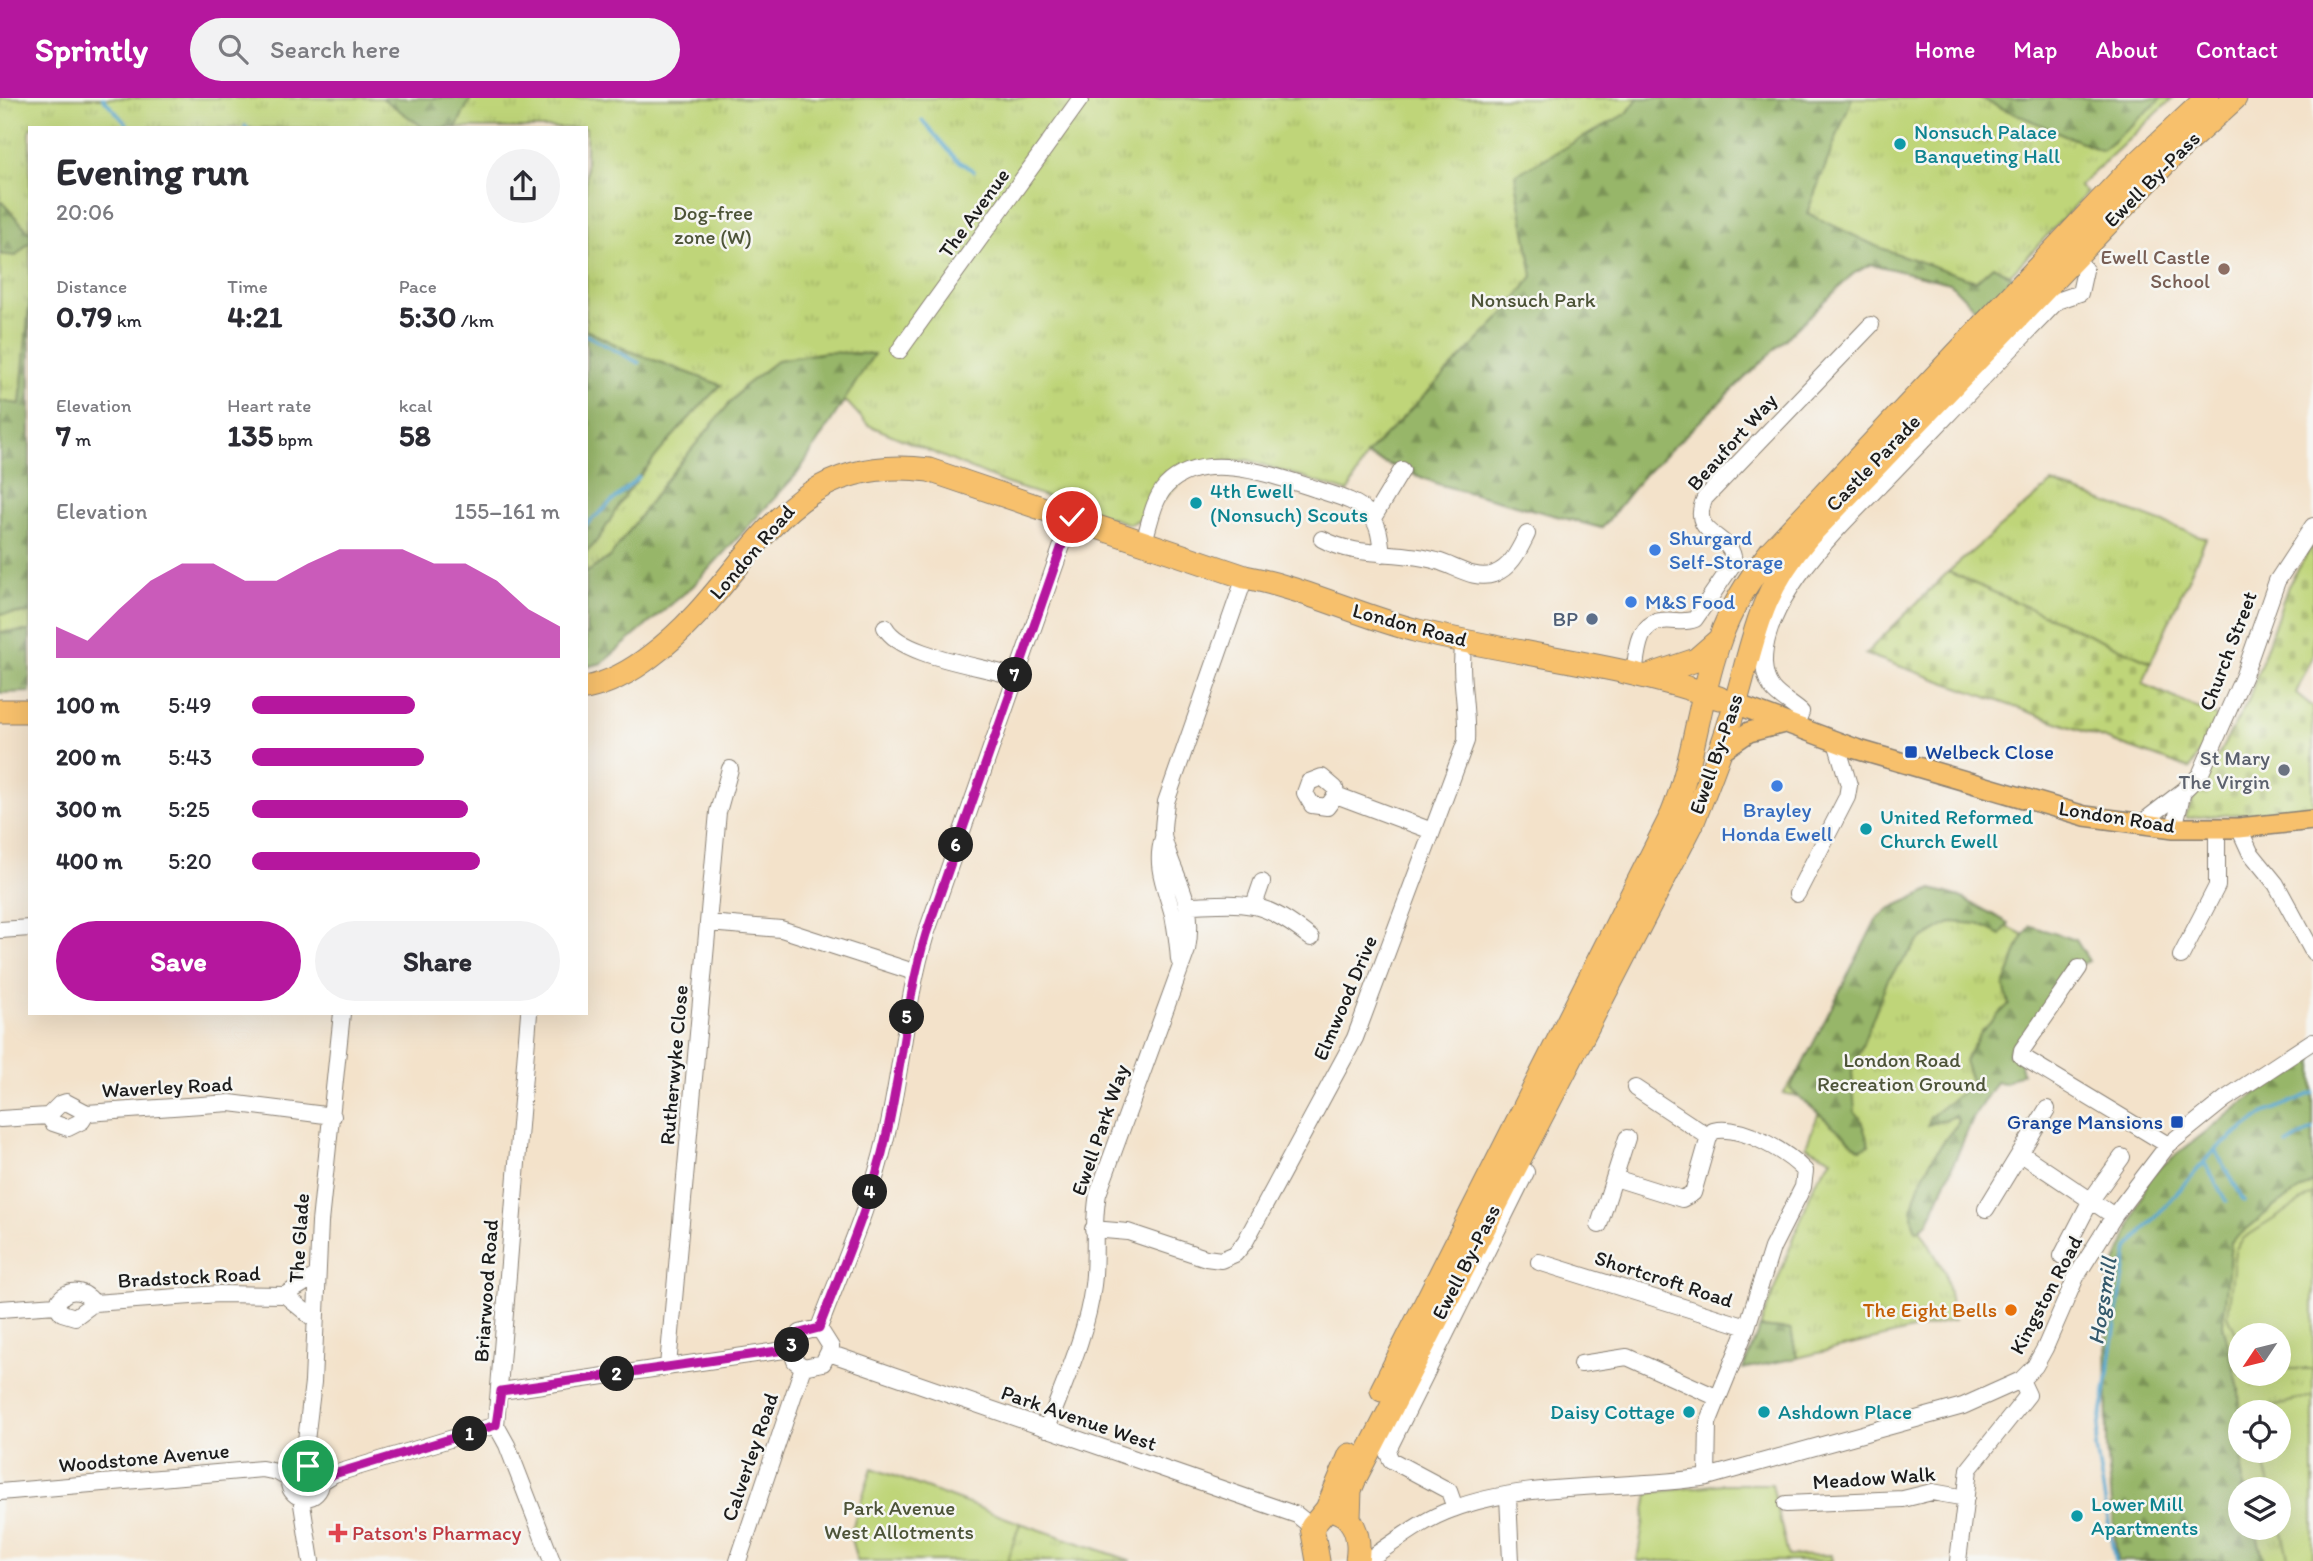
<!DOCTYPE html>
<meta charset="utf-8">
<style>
body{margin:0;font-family:Itim,sans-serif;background:#f2f2f3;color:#2b2b33;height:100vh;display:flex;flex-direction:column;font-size:26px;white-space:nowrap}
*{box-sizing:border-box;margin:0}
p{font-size:23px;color:#7c7c81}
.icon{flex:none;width:38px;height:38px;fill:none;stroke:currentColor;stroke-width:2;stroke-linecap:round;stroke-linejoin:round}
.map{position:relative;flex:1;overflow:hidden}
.side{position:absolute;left:28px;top:28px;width:560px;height:889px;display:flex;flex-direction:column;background:#fff;border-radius:0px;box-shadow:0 7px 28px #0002}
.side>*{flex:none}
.needle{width:46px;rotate:235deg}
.fabs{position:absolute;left:2228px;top:1225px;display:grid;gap:14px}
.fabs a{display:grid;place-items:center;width:63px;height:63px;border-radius:50%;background:#fff;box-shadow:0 7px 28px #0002;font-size:35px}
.pin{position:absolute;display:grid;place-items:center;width:60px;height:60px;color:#fff;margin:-30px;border:4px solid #fff;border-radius:50%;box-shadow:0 2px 7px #0007}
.km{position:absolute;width:35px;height:35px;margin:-18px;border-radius:50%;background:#222;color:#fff;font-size:19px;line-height:35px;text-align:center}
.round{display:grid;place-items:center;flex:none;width:74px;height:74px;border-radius:37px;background:#f2f2f3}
.headline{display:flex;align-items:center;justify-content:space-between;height:119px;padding:0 28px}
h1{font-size:38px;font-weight:700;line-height:52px}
.metrics{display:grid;grid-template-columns:repeat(3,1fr);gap:10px;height:119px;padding:7px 28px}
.metrics div{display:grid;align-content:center}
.metrics b{font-size:30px;font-weight:700}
.metrics small{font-size:19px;font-weight:400}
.metrics p{font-size:19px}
.chart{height:196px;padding:14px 28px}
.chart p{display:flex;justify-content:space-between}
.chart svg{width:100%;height:126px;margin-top:7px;fill:#b5179e;opacity:.7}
.button{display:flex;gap:14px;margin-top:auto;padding:14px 28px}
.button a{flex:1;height:80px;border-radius:42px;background:#b5179e;color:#fff;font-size:28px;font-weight:700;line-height:80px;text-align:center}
.button a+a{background:#f2f2f3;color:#2b2b33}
ul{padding:0 28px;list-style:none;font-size:23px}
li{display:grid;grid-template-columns:112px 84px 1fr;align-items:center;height:52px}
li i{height:18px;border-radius:9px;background:#b5179e}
header{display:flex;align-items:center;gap:42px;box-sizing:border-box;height:98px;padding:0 35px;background:#b5179e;color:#fff}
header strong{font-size:33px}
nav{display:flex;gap:38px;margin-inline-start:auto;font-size:24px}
.search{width:490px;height:63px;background:#f2f2f3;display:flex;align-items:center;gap:18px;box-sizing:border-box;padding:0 24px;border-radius:38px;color:#7c7c81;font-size:26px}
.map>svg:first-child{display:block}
.grass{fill:url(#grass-tufts);stroke:#6e784a;stroke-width:2;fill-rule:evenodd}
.forest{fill:url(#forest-firs);stroke:#5a6942;stroke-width:2}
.cemetery{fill:url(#cemetery-stones);stroke:#6e784a;stroke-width:2}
.garden{fill:#bfd579;stroke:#6e784a;stroke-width:2}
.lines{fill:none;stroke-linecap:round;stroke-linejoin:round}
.stream{stroke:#51a4cd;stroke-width:3.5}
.minor-casing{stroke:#887f73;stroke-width:18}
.major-casing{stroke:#887f73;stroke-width:22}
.highway-casing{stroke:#887f73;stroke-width:25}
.minor{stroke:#fff;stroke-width:16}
.major{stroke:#f7c06c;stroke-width:19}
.highway{stroke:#f7c06c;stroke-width:23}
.route-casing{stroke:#fff;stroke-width:14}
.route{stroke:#b5179e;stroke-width:9}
.culture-dot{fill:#0f9aa8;stroke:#f6f6f2;stroke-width:2.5}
.education-dot{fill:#8d6e63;stroke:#f6f6f2;stroke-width:2.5}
.shop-dot{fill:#3f7fe0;stroke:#f6f6f2;stroke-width:2.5}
.service-dot{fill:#5c6f8a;stroke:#f6f6f2;stroke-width:2.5}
.transit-dot{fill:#1a4fb4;stroke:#f6f6f2;stroke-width:2.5}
.worship-dot{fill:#6b7280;stroke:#f6f6f2;stroke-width:2.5}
.food-dot{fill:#e8710a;stroke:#f6f6f2;stroke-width:2.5}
.health-dot{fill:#e0444e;stroke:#f6f6f2;stroke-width:2.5}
.labels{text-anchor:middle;stroke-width:5;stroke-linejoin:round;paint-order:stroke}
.culture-label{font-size:21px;fill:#0d838f;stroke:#f6f6f2;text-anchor:start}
.street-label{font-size:21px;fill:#1c1c1c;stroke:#f6f6f2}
.park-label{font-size:21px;fill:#4d5438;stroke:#f6f6f2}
.education-label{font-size:21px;fill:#785e54;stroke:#f6f6f2;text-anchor:end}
.shop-label{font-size:21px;fill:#366cbe;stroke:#f6f6f2;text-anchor:start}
.service-label{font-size:21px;fill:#4e5e75;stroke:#f6f6f2;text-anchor:end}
.transit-label{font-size:21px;fill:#164399;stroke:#f6f6f2;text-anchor:start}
.worship-label{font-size:21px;fill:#5b616d;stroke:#f6f6f2;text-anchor:end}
.food-label{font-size:21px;fill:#c56008;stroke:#f6f6f2;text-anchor:end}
.health-label{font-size:21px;fill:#be3a42;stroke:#f6f6f2;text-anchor:start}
.water-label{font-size:23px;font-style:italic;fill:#34596c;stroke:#f6f6f2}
</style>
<header>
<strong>Sprintly</strong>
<div class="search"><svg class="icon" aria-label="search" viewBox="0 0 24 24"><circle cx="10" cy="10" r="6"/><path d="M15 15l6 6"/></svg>Search here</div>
<nav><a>Home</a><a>Map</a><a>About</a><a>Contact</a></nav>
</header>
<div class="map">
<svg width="2313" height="1463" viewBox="0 0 2313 1463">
<defs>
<pattern id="grass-tufts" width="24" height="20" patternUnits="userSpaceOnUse" patternTransform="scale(1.75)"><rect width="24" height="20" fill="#bfd579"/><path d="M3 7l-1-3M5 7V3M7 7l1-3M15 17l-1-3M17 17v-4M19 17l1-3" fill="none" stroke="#a4b668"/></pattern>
<pattern id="forest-firs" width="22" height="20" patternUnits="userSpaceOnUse" patternTransform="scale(1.75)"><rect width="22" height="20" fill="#97b669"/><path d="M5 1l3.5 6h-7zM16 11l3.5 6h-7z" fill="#7a9356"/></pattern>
<pattern id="cemetery-stones" width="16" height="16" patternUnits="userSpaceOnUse" patternTransform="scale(1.75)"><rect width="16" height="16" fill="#bfd579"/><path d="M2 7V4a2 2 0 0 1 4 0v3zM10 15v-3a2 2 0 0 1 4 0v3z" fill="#a4b668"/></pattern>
</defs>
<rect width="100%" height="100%" fill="#f6f6f2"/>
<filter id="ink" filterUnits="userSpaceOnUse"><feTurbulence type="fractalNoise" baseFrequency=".0143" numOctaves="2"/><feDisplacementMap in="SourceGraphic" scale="14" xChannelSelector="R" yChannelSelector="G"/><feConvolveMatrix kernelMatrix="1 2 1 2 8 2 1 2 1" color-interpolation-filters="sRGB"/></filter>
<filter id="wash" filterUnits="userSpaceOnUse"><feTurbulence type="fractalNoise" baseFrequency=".00686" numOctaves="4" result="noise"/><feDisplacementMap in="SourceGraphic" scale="28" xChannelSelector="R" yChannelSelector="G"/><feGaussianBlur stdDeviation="1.57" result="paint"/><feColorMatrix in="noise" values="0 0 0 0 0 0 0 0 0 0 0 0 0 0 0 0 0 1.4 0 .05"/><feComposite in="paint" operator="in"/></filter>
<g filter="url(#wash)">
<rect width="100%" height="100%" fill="#f3e2ca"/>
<path class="grass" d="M0 0H2173L2079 88 2087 95 2010 177 1993 168 1977 183 1950 185 1871 166 1853 176 1644 377 1602 430 1441 387 1366 358 1348 394 1248 362 1199 366 1145 419 1130 426 1005 385 868 327 847 304 828 309 693 488 586 566V30H30V587L0 588Z
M2052 385 2206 440 2151 564 1948 474Z
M1949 800 2063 856 1971 1018 1917 1126 1945 1174 1954 1222 1797 1260 1791 1232 1760 1229 1815 1084 1832 1061 1806 1048 1823 1004 1783 995 1897 844Z
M2313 1082V1463H2263L2253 1430H2278V1391H2242V1353H2278V1314H2240L2221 1227 2230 1143 2274 1107ZM2240 1237H2278V1276H2240Z
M1020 1425 1132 1463H1007Z"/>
<path class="forest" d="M382 0H471L456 30H424Z
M1638 0H1852L1807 115 1878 149 1976 183 1993 168 2014 180 1979 215 1950 185 1871 166 1853 176 1644 377 1602 430 1441 387 1366 357 1504 216 1533 178 1515 77 1627 15Z
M1978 0H2162L2102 53Z
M0 102 30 135V144L16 158 0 156Z
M30 197V515L0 516V303L20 306Z
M586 232 627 252 721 287C686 322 655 357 626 397 611 417 604 438 586 455Z
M826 254 874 256 798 375 693 488 602 565 586 569V475L610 459 666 382 744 288 778 262Z
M30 533V594L0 595V534Z
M1932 791 1960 799 2009 825 2001 837 1979 826 1951 824 1919 843 1888 881 1852 974 1855 1015 1860 1019 1869 1047 1860 1051 1790 991 1876 822 1889 811Z
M2031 828 2076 842 2089 863 2067 872 2017 953 2022 975 2006 985 1996 984 1973 1020 1928 1125 1917 1133C1898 1106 1940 1046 1959 1024L1956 1018 1928 1027 1930 1019 1972 986 1964 963 1982 933 2009 906 2004 888C2015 865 2014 847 2031 828Z
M2313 951V1084L2275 1108 2231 1144 2223 1227 2239 1291 2243 1391H2240V1430H2255L2264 1463H2117L2107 1350 2106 1191 2150 1077Z
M1760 1229 1791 1232 1797 1260 1743 1271Z"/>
<path class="cemetery" d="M2313 446V557L2296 595 2313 609V710L2187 720 2185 717 2248 603 2288 488Z
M1948 474 2151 564 2143 586 2218 619 2190 671 1865 556Z"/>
<path class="garden" d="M2313 1096V1271H2279L2278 1237H2240V1244L2228 1218 2235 1152 2244 1140Z
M2313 1298V1463H2289L2279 1422 2278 1391H2271L2261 1353H2278V1314L2252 1313Z
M872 1370 1020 1425 1007 1463H857L850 1437Z
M1722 1386H1772L1788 1458 1831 1457 1832 1463H1637L1648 1395Z"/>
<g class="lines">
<path class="stream" d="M103 0 130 30
M922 22 956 61 974 73
M245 28 247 30
M586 237 639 265
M586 427 639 379
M2287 1047 2313 1031
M2215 1052 2244 1103
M2204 1064 2226 1103
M2115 1463 2096 1350 2128 1150 2215 1052 2265 1015 2313 995"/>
</g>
</g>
<g filter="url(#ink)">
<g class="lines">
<defs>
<path id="minor" d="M899 253 1081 0
M1373 420 1402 372
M1322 441C1359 461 1398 451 1437 463 1455 468 1475 483 1494 476 1512 469 1519 452 1527 436
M1144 443C1150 425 1153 402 1166 388 1202 350 1275 378 1316 391 1333 397 1357 402 1369 416 1380 427 1380 441 1382 456
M885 529C901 559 984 568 1015 579
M1634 576C1637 558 1637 526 1661 523 1674 521 1683 526 1695 521L1733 466C1738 436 1686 440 1705 400L1871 227
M1795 629 1801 614C1782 598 1766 595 1764 566 1763 535 1782 501 1799 477 1825 441 1858 410 1889 378 1940 325 1990 272 2041 220L2057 203 2080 195 2085 172 2076 158
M1336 697 1335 690 1322 679 1309 684 1305 695 1312 707 1327 709 1336 697 1432 733
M2145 727 2148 720 2183 693
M2174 730 2183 693 2200 677 2244 577 2277 483 2313 428
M2239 730 2250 754 2276 786 2313 854
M1163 740C1154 768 1166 790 1173 817 1176 832 1178 846 1179 862
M1797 796 1847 699 1849 687 1836 644
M1189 807C1250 805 1261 801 1311 840
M1254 807 1262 784
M708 825 781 831 914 874
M0 832 30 830
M2181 858 2217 788V730
M2079 870 2022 952 2021 958 2168 1047
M529 915 496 1327 507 1347 552 1463
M1635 990 1709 1039 1713 1033C1741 1026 1787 1054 1805 1073L1803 1089 1772 1150 1747 1229
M48 1018 53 1025 68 1030 82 1023 87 1015
M0 1021 48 1018 60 1006 66 1004 87 1015 230 1005 333 1018
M2020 1055 2114 1118
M1615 1080 1682 1101 1693 1095 1709 1039
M1986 1111 2047 1011
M1599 1127 1627 1040
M1093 1131 1128 1134 1206 1160 1221 1162 1235 1156 1245 1144 1355 940 1466 643C1468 609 1458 576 1464 543
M2062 1158 2091 1102 2122 1059
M1539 1164 1747 1229 1708 1325 1707 1379
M285 1197 314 1221
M56 1207 62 1215 75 1219 94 1205 219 1196 285 1197 317 1177
M56 1207C66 1189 82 1190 94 1205
M0 1211 56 1207
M819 1230C843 1167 871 1105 886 1039 902 971 906 902 926 836L1072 419
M819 1230 831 1249 823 1265 803 1269 795 1263 791 1251 800 1235Z
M829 1255 1297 1417 1312 1429
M1581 1266 1627 1259 1716 1299
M668 1268 718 714 730 671
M501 1293 791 1251
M1047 1331C1064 1285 1087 1236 1093 1187 1097 1157 1092 1127 1098 1096L1187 852C1196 801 1176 786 1164 742 1161 731 1165 716 1166 704L1245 479
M303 1368 313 1284 320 1124 342 915
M289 1384a16 16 0 1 1 32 0a16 16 0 1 1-32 0Z
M321 1384 334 1376 496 1327
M0 1394 262 1371 277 1374 289 1381
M1508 1398 1511 1463
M301 1400 311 1463
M1786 1406 1903 1401 1932 1394 1966 1400
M1455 1410 1449 1393 1391 1362 1387 1354 1526 1074
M738 1463 803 1269
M1366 1463C1394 1445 1421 1422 1453 1411 1530 1382 1626 1392 1707 1379L1963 1308 2021 1282 2035 1268 2045 1250 2076 1179 2114 1118 2168 1047 2225 1001 2313 943
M1958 1463 1969 1371 2028 1297 2021 1282"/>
<path id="major" d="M1736 606 1856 651 2085 718 2174 730H2239L2313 722
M1721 653 1749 634 1784 625"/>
<path id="highway" d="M1648 578 1696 562 1719 542
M586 590C610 585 633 572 652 557 752 483 776 352 929 372L1245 479C1304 490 1359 518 1418 533 1518 557 1622 566 1719 600
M0 613H30
M1382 1292 1672 717C1695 660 1699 598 1720 541 1731 509 1750 480 1771 453L2125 77 2207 0
M1327 1411 1350 1357
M1349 1420 1350 1392 1356 1378 1692 726C1707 688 1723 650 1734 610 1755 539 1757 498 1808 438L2175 55 2235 0
M1318 1463 1312 1429 1327 1411C1354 1413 1361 1439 1357 1463"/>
</defs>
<use href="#minor" class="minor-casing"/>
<use href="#major" class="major-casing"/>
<use href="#highway" class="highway-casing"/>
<use href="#minor" class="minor"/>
<use href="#major" class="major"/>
<use href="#highway" class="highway"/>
</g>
</g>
<g class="lines" filter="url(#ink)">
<defs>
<path id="route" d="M308 1368 317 1374 321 1384 334 1376 496 1327 501 1293 791 1251 800 1235 819 1230C843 1167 871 1105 886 1039 902 971 906 902 926 836L1072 419"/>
</defs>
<use href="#route" class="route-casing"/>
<use href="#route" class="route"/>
</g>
<g class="culture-dot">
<circle cx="1900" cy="46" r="7"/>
<circle cx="1196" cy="405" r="7"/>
<circle cx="1866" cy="731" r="7"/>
<circle cx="1689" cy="1314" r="7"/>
<circle cx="1764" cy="1314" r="7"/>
<circle cx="2077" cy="1418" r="7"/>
</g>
<circle class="education-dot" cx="2224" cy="171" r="7"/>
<g class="shop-dot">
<circle cx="1655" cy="452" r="7"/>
<circle cx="1631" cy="504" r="7"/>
<circle cx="1777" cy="688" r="7"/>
</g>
<circle class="service-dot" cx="1592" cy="521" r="7"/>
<g class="transit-dot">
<rect x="1904" y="647" width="14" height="14" rx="3.5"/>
<rect x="2170" y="1017" width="14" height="14" rx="3.5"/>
</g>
<circle class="worship-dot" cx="2284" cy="672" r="7"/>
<circle class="food-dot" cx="2011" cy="1212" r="7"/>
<path class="health-dot" d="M334.5 1424.5h7v7h7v7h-7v7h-7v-7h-7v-7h7z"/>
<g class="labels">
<g class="culture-label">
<text x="1914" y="41">Nonsuch Palace<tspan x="1914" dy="24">Banqueting Hall</tspan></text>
<text x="1210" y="400">4th Ewell<tspan x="1210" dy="24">(Nonsuch) Scouts</tspan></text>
<text x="1880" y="726">United Reformed<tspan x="1880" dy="24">Church Ewell</tspan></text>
<text x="1675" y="1321" text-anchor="end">Daisy Cottage</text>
<text x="1778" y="1321">Ashdown Place</text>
<text x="2091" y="1413">Lower Mill<tspan x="2091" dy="24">Apartments</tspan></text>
</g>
<g class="street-label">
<text transform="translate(2152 81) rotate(-45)" y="7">Ewell By-Pass</text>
<text transform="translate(974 115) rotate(-54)" y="7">The Avenue</text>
<text transform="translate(1732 344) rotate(-48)" y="7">Beaufort Way</text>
<text transform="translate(1873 365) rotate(-46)" y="7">Castle Parade</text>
<text transform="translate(752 454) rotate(-49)" y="7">London Road</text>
<text transform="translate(1410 527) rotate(15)" y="7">London Road</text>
<text transform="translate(2228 553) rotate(-69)" y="7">Church Street</text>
<text transform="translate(1716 656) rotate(-71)" y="7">Ewell By-Pass</text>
<text transform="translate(2117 719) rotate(9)" y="7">London Road</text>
<text transform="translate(1345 900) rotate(-67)" y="7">Elmwood Drive</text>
<text transform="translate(674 967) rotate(-85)" y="7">Rutherwyke Close</text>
<text transform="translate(167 989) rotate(-3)" y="7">Waverley Road</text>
<text transform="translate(1100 1032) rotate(-71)" y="7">Ewell Park Way</text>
<text transform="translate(299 1140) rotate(-86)" y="7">The Glade</text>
<text transform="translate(1466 1164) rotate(-63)" y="7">Ewell By-Pass</text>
<text transform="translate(189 1179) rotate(-3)" y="7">Bradstock Road</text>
<text transform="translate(1664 1181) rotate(18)" y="7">Shortcroft Road</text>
<text transform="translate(486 1193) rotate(-86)" y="7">Briarwood Road</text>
<text transform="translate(2046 1197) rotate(-62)" y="7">Kingston Road</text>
<text transform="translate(1079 1320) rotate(19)" y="7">Park Avenue West</text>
<text transform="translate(750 1359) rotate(-71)" y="7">Calverley Road</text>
<text transform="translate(144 1360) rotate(-5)" y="7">Woodstone Avenue</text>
<text transform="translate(1874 1380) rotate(-4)" y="7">Meadow Walk</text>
</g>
<g class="park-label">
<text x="713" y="122">Dog-free<tspan x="713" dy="24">zone (W)</tspan></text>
<text x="1533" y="209">Nonsuch Park</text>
<text x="1902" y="969">London Road<tspan x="1902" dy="24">Recreation Ground</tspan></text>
<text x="899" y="1417">Park Avenue<tspan x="899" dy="24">West Allotments</tspan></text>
</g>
<g class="education-label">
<text x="2210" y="166">Ewell Castle<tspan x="2210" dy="24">School</tspan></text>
</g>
<g class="shop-label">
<text x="1669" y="447">Shurgard<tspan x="1669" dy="24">Self-Storage</tspan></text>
<text x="1645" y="511">M&amp;S Food</text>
<text x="1777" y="719" text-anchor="middle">Brayley<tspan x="1777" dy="24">Honda Ewell</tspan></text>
</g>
<g class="service-label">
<text x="1578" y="528">BP</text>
</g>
<g class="transit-label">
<text x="1925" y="661">Welbeck Close</text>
<text x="2163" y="1031" text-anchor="end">Grange Mansions</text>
</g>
<g class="worship-label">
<text x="2270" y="667">St Mary<tspan x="2270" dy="24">The Virgin</tspan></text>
</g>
<g class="food-label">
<text x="1997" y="1219">The Eight Bells</text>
</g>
<g class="health-label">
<text x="352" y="1442">Patson's Pharmacy</text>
</g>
<g class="water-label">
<text transform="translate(2102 1203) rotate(-81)" y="8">Hogsmill</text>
</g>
</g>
</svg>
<div class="fabs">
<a><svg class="needle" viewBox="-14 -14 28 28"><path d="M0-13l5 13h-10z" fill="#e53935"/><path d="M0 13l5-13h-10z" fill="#7c7c81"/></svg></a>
<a><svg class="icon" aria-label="locate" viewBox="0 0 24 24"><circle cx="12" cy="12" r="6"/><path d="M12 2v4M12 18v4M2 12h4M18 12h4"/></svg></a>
<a><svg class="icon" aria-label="layers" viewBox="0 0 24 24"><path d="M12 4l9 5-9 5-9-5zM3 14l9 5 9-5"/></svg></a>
</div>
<div class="pin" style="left:308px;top:1368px;background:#1e9e55"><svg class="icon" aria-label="arrive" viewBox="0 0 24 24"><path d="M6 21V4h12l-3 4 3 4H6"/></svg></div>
<div class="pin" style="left:1072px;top:419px;background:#d93025"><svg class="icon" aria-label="check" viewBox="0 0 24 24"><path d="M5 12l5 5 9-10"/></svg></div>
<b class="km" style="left:470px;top:1336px">1</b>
<b class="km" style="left:617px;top:1276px">2</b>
<b class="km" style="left:792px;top:1247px">3</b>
<b class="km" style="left:870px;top:1094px">4</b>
<b class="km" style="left:907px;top:919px">5</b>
<b class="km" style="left:956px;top:747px">6</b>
<b class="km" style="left:1015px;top:577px">7</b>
<section class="side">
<div class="headline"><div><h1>Evening run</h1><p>20:06</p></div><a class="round"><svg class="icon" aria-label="share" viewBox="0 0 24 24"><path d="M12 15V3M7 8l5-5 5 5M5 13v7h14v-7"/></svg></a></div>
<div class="metrics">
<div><p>Distance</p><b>0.79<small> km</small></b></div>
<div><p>Time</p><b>4:21</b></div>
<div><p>Pace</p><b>5:30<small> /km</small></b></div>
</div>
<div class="metrics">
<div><p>Elevation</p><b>7<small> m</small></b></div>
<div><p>Heart rate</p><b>135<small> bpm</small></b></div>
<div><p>kcal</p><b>58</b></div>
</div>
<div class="chart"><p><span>Elevation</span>155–161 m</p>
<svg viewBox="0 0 160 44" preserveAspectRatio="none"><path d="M0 44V33L10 38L20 27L30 17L40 11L50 11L60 17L70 17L80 11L90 6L100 6L110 6L120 11L130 11L140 17L150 27L160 33V44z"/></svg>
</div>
<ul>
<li><b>100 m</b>5:49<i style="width:53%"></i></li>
<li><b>200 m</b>5:43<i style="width:56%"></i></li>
<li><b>300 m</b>5:25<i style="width:70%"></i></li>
<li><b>400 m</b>5:20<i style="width:74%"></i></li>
</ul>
<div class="button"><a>Save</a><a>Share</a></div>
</section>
</div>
